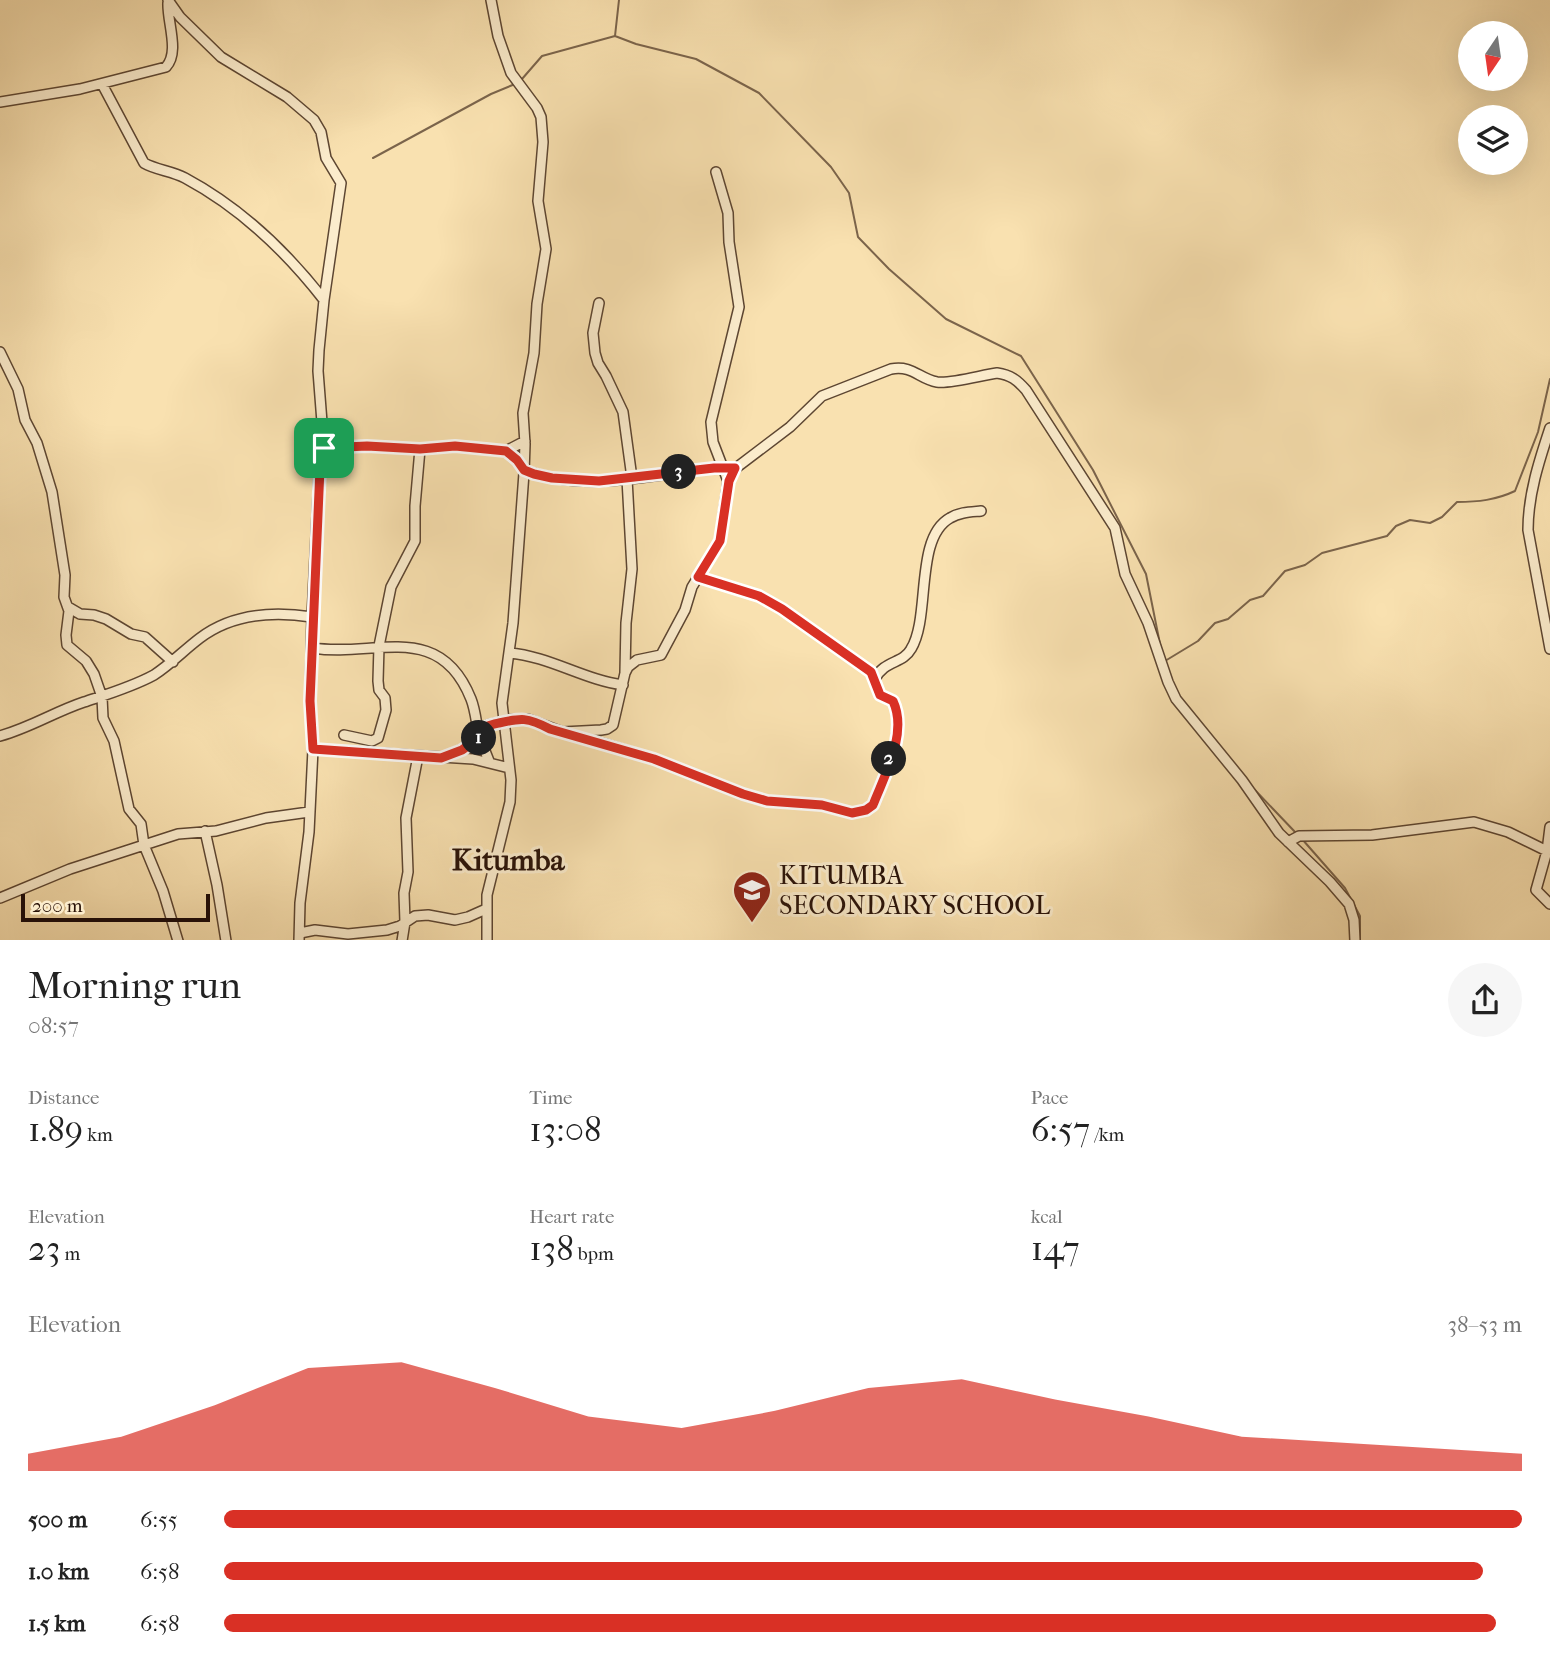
<!DOCTYPE html>
<meta charset="utf-8">
<style>
body{margin:0;font-family:"IM FELL French Canon",serif;background:#f6f6f6;color:#222;height:100vh;display:flex;flex-direction:column;font-size:26px;white-space:nowrap}
*{box-sizing:border-box;margin:0}
p{font-size:23px;color:#767676}
.icon{flex:none;width:38px;height:38px;fill:none;stroke:currentColor;stroke-width:2;stroke-linecap:round;stroke-linejoin:round}
.map{position:relative;height:940px;overflow:hidden}
.sheet{display:flex;flex-direction:column;background:#fff;flex:1}
.sheet>*{flex:none}
.needle{width:46px;rotate:193deg}
.fabs{position:absolute;left:1458px;top:21px;display:grid;gap:14px}
.fabs a{display:grid;place-items:center;width:70px;height:70px;border-radius:50%;background:#fff;box-shadow:0 7px 28px #0002;font-size:35px}
.scale{position:absolute;left:21px;bottom:18px;width:189px;box-sizing:border-box;padding-left:7px;border:4px solid #291208;border-top:0;font-size:19px;line-height:24px;white-space:nowrap;color:#291208;-webkit-text-stroke:5px #fbeccc;paint-order:stroke}
.pin{position:absolute;display:grid;place-items:center;width:60px;height:60px;color:#fff;margin:-30px;border-radius:14px;box-shadow:0 4px 10px #0006}
.km{position:absolute;width:35px;height:35px;margin:-18px;border-radius:50%;background:#222;color:#fff;font-size:19px;line-height:35px;text-align:center}
.round{display:grid;place-items:center;flex:none;width:74px;height:74px;border-radius:37px;background:#f6f6f6}
.summary{display:flex;align-items:center;justify-content:space-between;height:119px;padding:0 28px}
h1{font-size:38px;font-weight:600;line-height:52px}
.stats{display:grid;grid-template-columns:repeat(3,1fr);gap:10px;height:119px;padding:7px 28px}
.stats div{display:grid;align-content:center}
.stats b{font-size:35px;font-weight:600}
.stats small{font-size:19px;font-weight:400}
.stats p{font-size:19px}
.chart{height:196px;padding:14px 28px}
.chart p{display:flex;justify-content:space-between}
.chart svg{width:100%;height:126px;margin-top:7px;fill:#d93025;opacity:.7}
ul{padding:0 28px;list-style:none;font-size:23px}
li{display:grid;grid-template-columns:112px 84px 1fr;align-items:center;height:52px}
li i{height:18px;border-radius:9px;background:#d93025}
.map>svg:first-child{display:block}
.lines{fill:none;stroke-linecap:round;stroke-linejoin:round}
.stream{stroke:#7b644b;stroke-width:2}
.minor-casing{stroke:#5d4632;stroke-width:12}
.minor{stroke:#fbeccc;stroke-width:9}
.route-casing{stroke:#fff;stroke-width:14}
.route{stroke:#d93025;stroke-width:9}
.labels{text-anchor:middle;stroke-width:6;stroke-linejoin:round;paint-order:stroke}
.poi-label{font-size:26px;fill:#291208;stroke:#fbeccc;text-anchor:start}
.quarter-label{font-size:30px;font-weight:bold;fill:#291208;stroke:#fbeccc}
</style>
<div class="map">
<svg width="1550" height="941" viewBox="0 0 1550 941">
<rect width="100%" height="100%" fill="#f9e1b0"/>
<filter id="stains"><feTurbulence type="fractalNoise" baseFrequency=".00286" numOctaves="4"/><feColorMatrix values="0 0 0 0 .2 0 0 0 0 .09 0 0 0 0 .02 0 0 0 .5 -.17"/></filter>
<radialGradient id="worn" r=".72"><stop offset=".6" stop-color="#630" stop-opacity="0"/><stop offset="1" stop-color="#630" stop-opacity=".3"/></radialGradient>
<g class="lines">
<path class="stream" d="M619 0 615 36 636 44 696 59 759 93 831 167 849 193 858 237 889 269 946 319 1021 356 1093 470 1146 574 1161 649
M522 79 542 56 615 36
M373 158 491 94 515 84
M1165 661 1198 641 1215 623 1228 619 1250 600 1263 596 1285 571 1305 565 1322 553 1387 536 1396 526 1410 520 1430 523 1442 517 1457 502C1478 502 1496 500 1515 491L1538 432 1550 379
M1254 789 1296 833
M1302 839 1345 888 1360 916V941"/>
<defs>
<path id="minor" d="M168 0 180 17 221 57 287 97 314 120 321 132 326 158 341 183 324 300 319 350 318 371 324 448 319 476 312 617 310 701 313 749 309 832 300 903 299 941
M102 84 144 163C156 170 172 171 185 178 241 208 285 250 324 300
M0 102 80 89 166 67C180 52 167 22 168 3
M716 172 728 213 729 242 739 307 711 422 713 442 728 481
M599 303 593 333 595 353 598 363 606 376 623 412 632 478
M0 352 18 389 25 420 37 443 52 492 65 575 64 597 69 611 66 635 67 645 86 661 94 674 102 697 103 718 114 741 129 809 141 824 144 845 163 891 178 941
M1550 428C1539 461 1528 495 1528 530L1550 649
M324 448 367 446 420 449 455 446 506 451 525 441
M506 451 518 460 524 470C584 493 652 475 714 468L730 469
M68 607 80 614 94 615 106 619 131 634 145 637 173 662
M313 648C374 658 439 619 471 699 475 709 476 720 478 731 481 741 485 751 489 761
M509 653C549 656 584 680 623 685
M625 672 626 623 632 569 627 479
M875 679C884 660 903 664 911 649 931 617 914 538 950 518 960 512 970 512 981 511
M503 720 528 719 563 732 601 730 607 729 613 725 625 673 628 667 637 660 661 655 685 610 692 587 720 541 728 481 732 471 790 427 822 396 891 369C913 365 919 379 937 382 951 384 982 375 997 373 1011 375 1017 380 1026 390L1115 528 1125 574 1148 623 1168 682 1176 699 1242 780 1279 833 1330 882 1349 904 1354 920 1355 941
M479 732 488 725 503 722
M572 734 654 759 743 794 767 801 822 805 852 813 866 810 873 805C885 774 907 733 893 701L880 695 871 672 782 609 759 596 698 577
M344 735 372 741 378 738 386 710 385 698 379 690 378 681 379 646 391 587 415 541V506L420 449
M0 736C32 727 54 712 84 702 108 694 132 687 154 675 171 664 184 650 200 638 233 613 273 611 312 617
M313 749 473 759 509 768
M449 755 472 745 480 737
M1550 827 1547 851 1536 890 1550 904
M205 831 217 885 226 941
M1288 842 1299 836 1372 835 1474 822 1508 832 1547 851
M0 898 70 869 178 834 216 831 266 818 309 812
M300 933 315 930 348 934 387 930 400 926 415 916 428 915 455 920 468 917 486 909
M402 941 405 922 404 893 408 872 406 818 418 756
M487 941V895L510 802 511 780 502 703 513 623 524 473 525 444 523 413 534 353 537 304 546 249 538 201 543 142 541 117 537 108 511 73 498 36 491 0"/>
</defs>
<use href="#minor" class="minor-casing"/>
<use href="#minor" class="minor"/>
</g>
<g class="lines">
<defs>
<path id="route" d="M367 446 420 449 455 446 506 451 517 460 524 470 534 474 552 478 599 481 714 468H735L729 481 720 541 698 577 759 596 782 609 871 672 880 695 893 701C908 733 885 774 873 805L866 810 852 813 822 805 767 801 743 794 654 759 550 729C527 717 521 718 499 723 490 725 485 726 478 732L480 737 462 750 441 758 313 749 310 701 320 468 324 448Z"/>
</defs>
<use href="#route" class="route-casing"/>
<use href="#route" class="route"/>
</g>
<defs>
<symbol id="school-pin" viewBox="-11 -11 22 30"><path d="M0 17L-7.5 6A9.5 9.5 0 1 1 7.5 6Z" fill="#8f2418" stroke="#fbeccc"/><path d="M0-5L7-2L0 1L-7-2ZM-4 1L0 2.5L4 1V4Q0 6-4 4Z" fill="#fff"/></symbol>
</defs>
<g fill-rule="evenodd">
<use href="#school-pin" x="730" y="868" width="44" height="60"/>
</g>
<g class="labels">
<g class="poi-label">
<text x="779" y="884">KITUMBA<tspan x="779" dy="30">SECONDARY SCHOOL</tspan></text>
</g>
<g class="quarter-label">
<text x="508" y="870">Kitumba</text>
</g>
</g>
<rect width="100%" height="100%" filter="url(#stains)"/>
<rect width="100%" height="100%" fill="url(#worn)"/>
</svg>
<div class="fabs">
<a><svg class="needle" viewBox="-14 -14 28 28"><path d="M0-13l5 13h-10z" fill="#e53935"/><path d="M0 13l5-13h-10z" fill="#767676"/></svg></a>
<a><svg class="icon" aria-label="layers" viewBox="0 0 24 24"><path d="M12 4l9 5-9 5-9-5zM3 14l9 5 9-5"/></svg></a>
</div>
<div class="scale">200 m</div>
<div class="pin" style="left:324px;top:448px;background:#1e9e55"><svg class="icon" aria-label="arrive" viewBox="0 0 24 24"><path d="M6 21V4h12l-3 4 3 4H6"/></svg></div>
<b class="km" style="left:479px;top:738px">1</b>
<b class="km" style="left:889px;top:759px">2</b>
<b class="km" style="left:679px;top:472px">3</b>
</div>
<section class="sheet">
<div class="summary"><div><h1>Morning run</h1><p>08:57</p></div><a class="round"><svg class="icon" aria-label="share" viewBox="0 0 24 24"><path d="M12 15V3M7 8l5-5 5 5M5 13v7h14v-7"/></svg></a></div>
<div class="stats">
<div><p>Distance</p><b>1.89<small> km</small></b></div>
<div><p>Time</p><b>13:08</b></div>
<div><p>Pace</p><b>6:57<small> /km</small></b></div>
</div>
<div class="stats">
<div><p>Elevation</p><b>23<small> m</small></b></div>
<div><p>Heart rate</p><b>138<small> bpm</small></b></div>
<div><p>kcal</p><b>147</b></div>
</div>
<div class="chart"><p><span>Elevation</span>38–53 m</p>
<svg viewBox="0 0 160 44" preserveAspectRatio="none"><path d="M0 44V38L10 32L20 21L30 8L40 6L50 15L60 25L70 29L80 23L90 15L100 12L110 19L120 25L130 32L140 34L150 36L160 38V44z"/></svg>
</div>
<ul>
<li><b>500 m</b>6:55<i style="width:100%"></i></li>
<li><b>1.0 km</b>6:58<i style="width:97%"></i></li>
<li><b>1.5 km</b>6:58<i style="width:98%"></i></li>
</ul>
</section>
